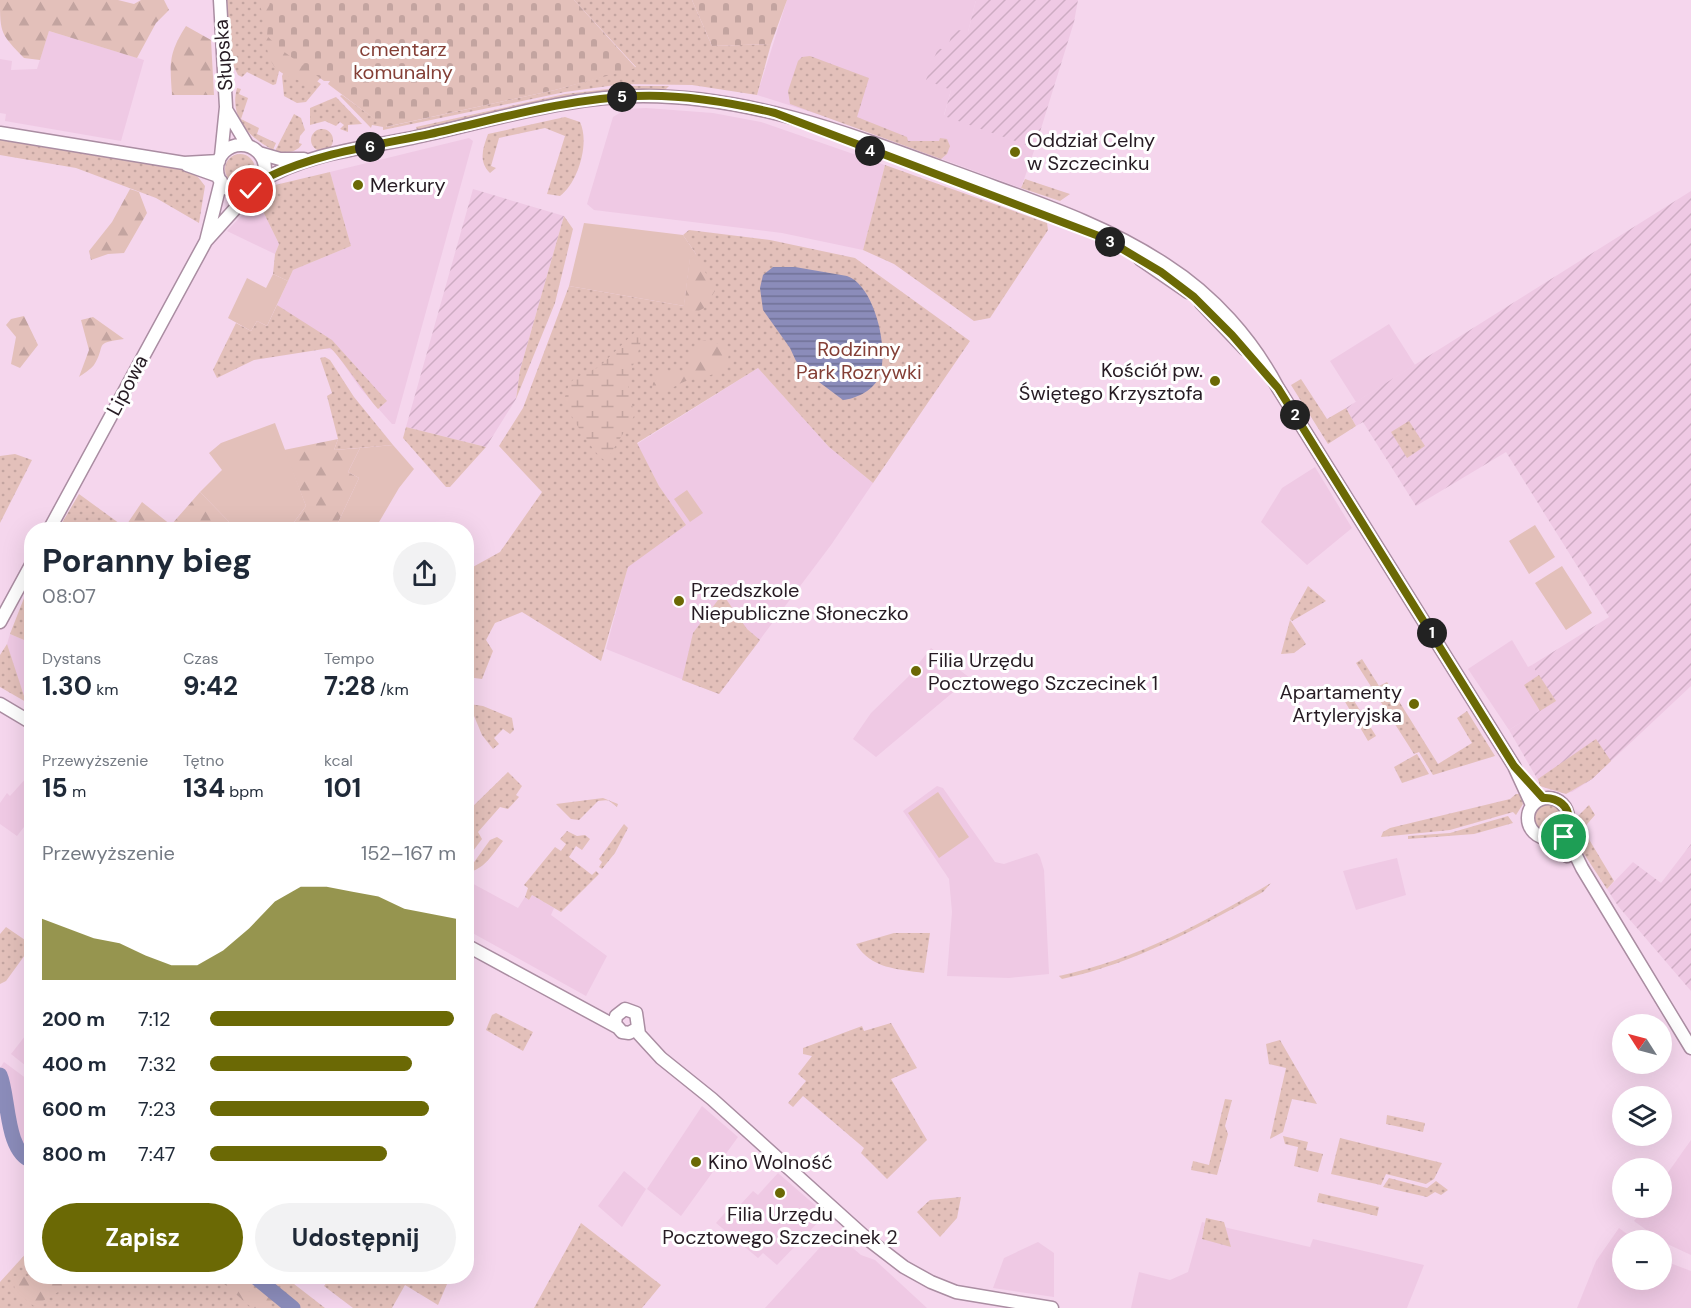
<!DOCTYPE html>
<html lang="pl">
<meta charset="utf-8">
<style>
body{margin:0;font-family:"DM Sans",sans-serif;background:#f2f2f3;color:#1f2937;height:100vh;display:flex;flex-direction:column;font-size:22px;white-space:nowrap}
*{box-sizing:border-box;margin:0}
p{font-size:20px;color:#747a83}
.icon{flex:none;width:33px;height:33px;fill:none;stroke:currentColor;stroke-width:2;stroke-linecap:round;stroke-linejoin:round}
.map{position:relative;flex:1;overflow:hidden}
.panel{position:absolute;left:24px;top:522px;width:450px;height:762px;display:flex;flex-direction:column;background:#fff;border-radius:24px;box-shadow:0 6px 24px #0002}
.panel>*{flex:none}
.needle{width:39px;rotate:306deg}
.tools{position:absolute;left:1612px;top:1014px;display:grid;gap:12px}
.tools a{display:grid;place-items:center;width:60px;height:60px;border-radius:50%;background:#fff;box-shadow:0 6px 24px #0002;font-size:30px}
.pin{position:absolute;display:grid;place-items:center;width:51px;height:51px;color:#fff;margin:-26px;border:3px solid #fff;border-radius:50%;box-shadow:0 2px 6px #0007}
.km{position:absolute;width:30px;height:30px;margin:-15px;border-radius:50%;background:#222;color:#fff;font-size:16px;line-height:30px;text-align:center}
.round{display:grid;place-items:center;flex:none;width:63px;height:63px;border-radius:32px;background:#f2f2f3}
.summary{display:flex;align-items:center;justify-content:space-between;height:102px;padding:0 18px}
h1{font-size:33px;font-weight:700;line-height:45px}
.stats{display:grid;grid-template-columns:repeat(3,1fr);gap:9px;height:102px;padding:6px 18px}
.stats div{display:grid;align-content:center}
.stats b{font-size:26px;font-weight:700}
.stats small{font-size:16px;font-weight:400}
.stats p{font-size:16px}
.chart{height:168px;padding:12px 18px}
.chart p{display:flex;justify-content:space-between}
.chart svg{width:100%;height:108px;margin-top:6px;fill:#6b6905;opacity:.7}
.cta{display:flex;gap:12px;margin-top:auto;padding:12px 18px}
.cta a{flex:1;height:69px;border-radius:36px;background:#6b6905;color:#fff;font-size:24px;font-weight:700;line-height:69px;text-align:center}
.cta a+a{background:#f2f2f3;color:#1f2937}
ul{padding:0 18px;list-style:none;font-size:20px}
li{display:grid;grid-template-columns:96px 72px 1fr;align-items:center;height:45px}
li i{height:15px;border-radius:8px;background:#6b6905}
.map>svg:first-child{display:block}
.built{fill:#efc9e4}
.industrial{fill:url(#industrial-furrows)}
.grass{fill:url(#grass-dots)}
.forest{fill:url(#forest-firs)}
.wetland{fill:url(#wetland-marsh)}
.cemetery{fill:url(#cemetery-stones)}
.garden{fill:#e3c0ba}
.water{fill:url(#water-rules)}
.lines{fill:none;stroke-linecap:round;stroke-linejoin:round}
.river{stroke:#8b8cba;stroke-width:15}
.secondary-casing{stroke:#aa8da2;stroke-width:15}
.secondary{stroke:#fff;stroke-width:12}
.route-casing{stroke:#fff;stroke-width:12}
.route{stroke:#6b6905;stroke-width:8}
.poi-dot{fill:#6b6905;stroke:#fff;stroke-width:2}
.labels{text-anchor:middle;stroke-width:6;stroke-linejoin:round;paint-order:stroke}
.park-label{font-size:20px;fill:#843f36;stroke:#fff}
.street-label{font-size:20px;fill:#261b23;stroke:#fff}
.poi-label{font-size:20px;fill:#261b23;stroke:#fff;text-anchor:start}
</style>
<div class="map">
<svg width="1691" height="1308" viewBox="0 0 1691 1308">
<defs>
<pattern id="industrial-furrows" width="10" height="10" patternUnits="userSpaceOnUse" patternTransform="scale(1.5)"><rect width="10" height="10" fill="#efc9e4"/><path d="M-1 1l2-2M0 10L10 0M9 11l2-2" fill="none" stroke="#cdacc3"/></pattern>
<pattern id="grass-dots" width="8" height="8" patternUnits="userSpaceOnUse" patternTransform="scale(1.5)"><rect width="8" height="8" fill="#e3c0ba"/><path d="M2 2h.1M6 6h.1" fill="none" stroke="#c3a4a0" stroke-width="1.8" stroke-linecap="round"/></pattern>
<pattern id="forest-firs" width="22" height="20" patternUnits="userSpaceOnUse" patternTransform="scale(1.5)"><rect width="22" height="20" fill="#e3c0ba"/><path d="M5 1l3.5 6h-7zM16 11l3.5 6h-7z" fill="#c3a4a0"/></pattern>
<pattern id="wetland-marsh" width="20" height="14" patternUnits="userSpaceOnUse" patternTransform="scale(1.5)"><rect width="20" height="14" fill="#e3c0ba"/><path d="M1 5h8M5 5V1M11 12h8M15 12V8" fill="none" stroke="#c3a4a0"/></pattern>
<pattern id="cemetery-stones" width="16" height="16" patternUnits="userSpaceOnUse" patternTransform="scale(1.5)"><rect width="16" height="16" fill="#e3c0ba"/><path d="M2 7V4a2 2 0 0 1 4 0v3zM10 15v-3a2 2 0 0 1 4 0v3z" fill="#c3a4a0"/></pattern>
<pattern id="water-rules" width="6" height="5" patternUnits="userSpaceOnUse" patternTransform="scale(1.5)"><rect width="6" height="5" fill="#8b8cba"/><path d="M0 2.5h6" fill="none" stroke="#717297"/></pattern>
</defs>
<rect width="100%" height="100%" fill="#f5d6ed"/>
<path class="built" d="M787 0H976L968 32 947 52 938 49 951 90 944 115 1035 148 1021 188 836 120 757 95Z
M49 31 144 60 121 141 5 121 6 114 0 113V59L12 61 11 70 37 69Z
M646 108 713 113 761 122 885 165 863 250 782 233 594 210 587 204 613 117 626 109Z
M469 138 473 141 395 424H392L360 388 334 350 317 348 277 305 293 270 351 246 330 172Z
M257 199 279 244 275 254 227 231Z
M1389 324 1415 365 1356 402 1330 361Z
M758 368 829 447 873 483 831 545 719 694 606 649 628 566 685 525 659 486 637 444Z
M1315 467 1352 528 1307 565 1261 522 1282 488Z
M10 634 31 643V705L26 702 15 671 7 644Z
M1512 640 1528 667 1532 665 1556 701 1509 730 1468 669Z
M931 648 970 678 876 757 853 739 871 713 908 677Z
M28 776 31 779V818L17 836 0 824V803L7 793 10 796Z
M937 786 943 788 995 862 1004 864 1037 853 1040 857 1044 870 1049 974 1009 978 947 976 952 912 949 879 903 811Z
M1397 858 1406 895 1356 910 1343 871Z
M466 880 518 908 525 897 529 900 532 895 554 908 551 915 607 956 586 996 467 930Z
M29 1031 31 1033V1070L11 1054Z
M4 1062 31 1082V1145L23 1149 11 1120 8 1081 0 1068Z
M702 1106 738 1137 681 1216 647 1189Z
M1691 1140V1255L1663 1242 1634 1221 1644 1208H1662V1181Z
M624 1171 646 1189 622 1227 598 1206Z
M778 1173 823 1212V1217L777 1265 763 1253 758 1258 716 1223 730 1207 736 1203 740 1205 753 1191 758 1195Z
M1202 1222 1310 1247 1313 1239 1424 1265 1407 1308H1131L1139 1272 1170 1280 1188 1272Z
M1619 1228 1635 1240H1623V1280H1662V1260L1691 1271V1308H1577L1596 1261Z
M834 1232 861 1255 875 1260 927 1308H765Z
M1038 1242 1054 1253V1297L993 1288 1004 1258Z"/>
<path class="industrial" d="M976 0H1078L1074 22 1035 148 944 116 951 90 926 80 938 48 947 51 953 29 968 32Z
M473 189 564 216 520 370 516 399 486 447 406 427Z
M1691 191V686L1592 779 1572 792 1563 793 1542 787 1509 730 1555 701 1532 665 1609 617 1506 452 1416 506 1363 422 1356 426 1346 408Z
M1691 844V991L1618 906 1607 889 1633 862 1661 883Z"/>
<path class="grass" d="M227 0H270L280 67 276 84 273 85 247 72 242 77 238 75 230 59Z
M574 0H692L712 46 771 44 757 95 692 85 623 84 565 92 383 130V127L372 125 371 128 340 96 342 95 386 127 555 90 636 67Z
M810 56 869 78 857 117 907 137 908 141H939L940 138 947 139 950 146 947 154 941 159 790 104 788 91 798 61 802 57Z
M289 61 321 84 306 102 297 103 284 96 282 76Z
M634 86H669L665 90C581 89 498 112 417 130L416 127 565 94Z
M237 88 241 89 239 94 248 98 241 119 259 128 257 134 276 143 273 150C249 137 229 118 237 88Z
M336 97 362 124 348 125V132L340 129 344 125 340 122 336 126 325 121 310 125V108Z
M294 114 301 118 305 130 300 136 299 143 302 144C297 153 284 154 275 151Z
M565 117 580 122C590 143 578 183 560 196L547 194 565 136 545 128 499 138 491 166 496 168 490 173C478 161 483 148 488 134Z
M311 140a11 11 0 1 1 22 0a11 11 0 1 1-22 0Z
M0 138 183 168 198 177 205 186 199 223 156 198 76 168 0 155Z
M225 169a15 15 0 1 1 30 0a15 15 0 1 1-30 0Z
M885 165 1047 223 1048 230 990 318 974 321 894 264 863 250Z
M330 172 351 246 293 270 288 281 273 274 275 254 279 244 257 199 275 185Z
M1025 179 1070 194 1060 201 1021 188Z
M564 216 573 229 555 303 516 399 520 370Z
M689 230 770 240 855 258 970 341 873 483 829 447 758 368 637 443 659 486 686 525 628 567 601 661 522 612 495 623 486 640 493 651 482 679 467 677 466 577 471 568 500 552 542 492 499 446 523 408 569 286 684 306 690 258 696 254 683 235Z
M277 305 332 340 387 401 378 409C368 398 337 352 330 348L254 360 217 378 213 370 236 323 251 331 257 321 267 326Z
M325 357 330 360 354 397 393 445 334 450 338 439 327 396 332 393 320 358Z
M1301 379 1327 419 1346 408 1356 426 1328 444 1291 385Z
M1409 421 1425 446 1407 458 1391 432Z
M406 427 486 447 450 487H446L403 438Z
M15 454 32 460 0 523V456Z
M79 494 127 529 59 528Z
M31 580 32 643H31L10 634Z
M1308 586 1326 601 1292 621 1290 619Z
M726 599 747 629 760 640 719 694 682 680 693 633 718 600Z
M1290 620 1306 644 1294 653 1281 654Z
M7 644 26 702 0 687V655Z
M1362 659 1379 686 1387 682 1438 764 1472 743 1457 718 1467 711 1495 756 1433 775 1419 752 1414 754 1356 663Z
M1539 675 1556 701 1540 711 1524 685Z
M1351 696 1376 736 1368 741 1344 700Z
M469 704 483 706 512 718 514 730 510 734 503 729 494 738 499 744 493 749 482 735Z
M1596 739 1611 761 1592 779 1566 794 1540 786 1538 779Z
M1417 754 1429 774 1402 783 1394 767Z
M508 772 522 786 516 795 519 797 508 809 500 807 478 832 482 839 467 859V812Z
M1516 794H1520L1523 804 1516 815 1513 812 1450 830 1381 837 1383 832 1390 828 1510 799Z
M603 798 618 804 617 807 608 800 598 801 579 820 571 819 556 804Z
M1534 818a14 14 0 1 1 28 0a14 14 0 1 1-28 0Z
M1589 805 1595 815 1581 831 1587 836 1614 881 1607 889 1573 837 1577 817Z
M1508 816 1513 823 1474 834 1408 839V836L1450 833Z
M624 824 628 828 615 853 602 869 599 867 602 862 599 859Z
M567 831 577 836 585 835 590 839 582 850 576 846 569 857 592 875 596 871 599 874 561 912 532 895 529 900 525 897 528 888 524 885 555 847 561 851 566 844 560 839Z
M497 837 503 841C493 854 483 871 467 872L490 840Z
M1271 883 1263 892C1198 928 1136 963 1062 979L1059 976C1137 959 1203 923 1271 883Z
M6 927 25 940 30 948 6 981 0 984V934Z
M894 933H930L924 973C898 969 871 969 856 944Z
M496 1013 533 1032 523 1051 486 1030 492 1015Z
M891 1023 917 1068 891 1079 927 1140 887 1179 861 1153 864 1148 803 1096 793 1107 788 1103 806 1081 798 1074 812 1056 803 1054V1048L862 1026 864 1031Z
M1280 1040 1317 1104 1292 1099 1283 1132 1270 1139 1286 1068 1269 1064 1266 1044Z
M1225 1099 1232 1100 1225 1126 1228 1134 1217 1175 1191 1170 1193 1161 1209 1165Z
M1387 1115 1425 1123 1423 1132 1386 1124Z
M1283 1136 1308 1142 1306 1150 1323 1154 1318 1172 1294 1166 1298 1147 1285 1144Z
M1340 1138 1442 1163 1434 1179 1426 1184 1386 1174 1381 1185 1331 1174Z
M1389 1178 1427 1188 1436 1181 1448 1190 1441 1195 1435 1192 1427 1197 1383 1187Z
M1319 1193 1379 1207 1377 1216 1317 1202Z
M961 1197 957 1218 940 1237 917 1212 930 1200Z
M1206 1218 1224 1222 1231 1247 1202 1239Z
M581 1223 661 1285 642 1308H534Z
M31 1248 32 1276 285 1277 325 1308H0V1282Z
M331 1277V1276L450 1277 438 1305 405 1285 392 1308H353L324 1286Z"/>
<path class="forest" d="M0 0H118L134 4 141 0H164L169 10 156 23 137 58 49 31 40 60 24 58C1 34 0 34 0 0Z
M256 0H388L390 2 314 85C269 72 269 67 263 22 262 13 262 6 256 0Z
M186 26 211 40 214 95H172C170 64 168 54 186 26Z
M130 189 139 192 147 213 124 253 108 254 91 260 89 251 112 222Z
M696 254 715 291 704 308 695 313 684 306 690 258Z
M24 316 38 345 20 368 11 364 16 337 6 325 11 319Z
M93 317 124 339C92 343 107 345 94 365 91 369 83 374 79 377L89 350 81 320Z
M706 340 725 346 729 352 727 368C714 376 704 376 689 380 675 384 669 394 652 390L653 383 664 371 680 373 687 370C693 355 688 344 706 340Z
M338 439 334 450 360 448 348 472 359 478 335 529H289L306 506 284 450Z
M200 492 236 529 127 530 125 527 142 502 171 525Z
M13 1276 84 1277 34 1306 15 1292Z
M216 1277H248L245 1285 247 1291 255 1292 261 1287 275 1298 267 1308H252Z"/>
<path class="wetland" d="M637 330 640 332C644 352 628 367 628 387 628 397 634 406 634 416L606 461C595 457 568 412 564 400L569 384 575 378 599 367Z"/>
<path class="cemetery" d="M270 0H574L636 68 555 90 385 127 328 84 330 81H324L283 51 267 36Z
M692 0H787L771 44 712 46Z"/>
<path class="garden" d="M584 223 683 235 696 254 690 259 684 306 569 286Z
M273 274 288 281 267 326 257 321 251 331 228 318 247 278 266 288Z
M275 423 306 506 289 529H236L200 492 222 470 209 453 221 443Z
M393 445 414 469 399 488 375 529H335L359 478 348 472 360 448Z
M687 490 703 513 690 522 674 499Z
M1535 525 1555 557 1529 574 1509 541Z
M1562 566 1592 613 1566 630 1535 583Z
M938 792 969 837 939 858 908 813Z"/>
<path class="water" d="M773 267H795L847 276C875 285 891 354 878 379 872 391 855 399 843 400L803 370 796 361 790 348 763 310 760 288 763 275Z"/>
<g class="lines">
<path class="river" d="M0 1075C9 1095 5 1152 32 1161
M254 1276 293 1308"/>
<defs>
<path id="secondary" d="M220 0 226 107 221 156
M227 111 248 146
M0 133 184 163 219 161
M217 169a24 24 0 1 1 48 0a24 24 0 1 1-48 0Z
M259 153 280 159H304
M187 165 218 176
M262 181C304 154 363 148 412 138 487 122 566 96 643 96 755 96 858 137 962 175 1032 201 1103 223 1166 265 1213 295 1252 339 1278 388L1514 766 1532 805
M206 241 221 181
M1140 259 1188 292
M1201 303 1245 349
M49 530 206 241 251 191
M0 622 32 563
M0 704 32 723
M1528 818a20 20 0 1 1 40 0a20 20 0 1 1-40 0Z
M1564 831 1582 868 1691 1048
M1553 838 1567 856
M466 945 617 1027
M638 1028 629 1033 622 1032 615 1024 616 1016 625 1009 636 1013 639 1034 661 1058 712 1099 865 1237 904 1267 931 1282 956 1292 1052 1308"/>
</defs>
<use href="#secondary" class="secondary-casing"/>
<use href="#secondary" class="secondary"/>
</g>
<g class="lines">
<defs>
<path id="route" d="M251 191C258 187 261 180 268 177 318 153 377 145 430 134 498 119 566 99 636 96 683 94 729 102 775 113L1104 238 1161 272 1194 297 1232 335 1278 388 1514 766 1543 798C1557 797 1571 806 1568 822 1567 829 1563 830 1564 837"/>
</defs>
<use href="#route" class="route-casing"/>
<use href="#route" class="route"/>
</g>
<g class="poi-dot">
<circle cx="1015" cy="152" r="6"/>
<circle cx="358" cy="185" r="6"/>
<circle cx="1215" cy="381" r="6"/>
<circle cx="679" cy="601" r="6"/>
<circle cx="916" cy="671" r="6"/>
<circle cx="1414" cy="704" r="6"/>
<circle cx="696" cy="1162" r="6"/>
<circle cx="780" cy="1193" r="6"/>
</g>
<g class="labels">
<g class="park-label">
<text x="403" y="56">cmentarz<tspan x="403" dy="23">komunalny</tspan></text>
<text x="859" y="356">Rodzinny<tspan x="859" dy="23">Park Rozrywki</tspan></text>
</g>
<g class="street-label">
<text transform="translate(223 55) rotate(-94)" y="7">Słupska</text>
<text transform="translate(127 385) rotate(-62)" y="7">Lipowa</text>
</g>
<g class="poi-label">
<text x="1027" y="147">Oddział Celny<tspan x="1027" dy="23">w Szczecinku</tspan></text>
<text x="370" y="192">Merkury</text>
<text x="1203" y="377" text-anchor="end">Kościół pw.<tspan x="1203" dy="23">Świętego Krzysztofa</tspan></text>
<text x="691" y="597">Przedszkole<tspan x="691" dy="23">Niepubliczne Słoneczko</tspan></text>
<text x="928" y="667">Filia Urzędu<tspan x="928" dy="23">Pocztowego Szczecinek 1</tspan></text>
<text x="1402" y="699" text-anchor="end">Apartamenty<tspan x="1402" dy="23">Artyleryjska</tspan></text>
<text x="708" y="1169">Kino Wolność</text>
<text x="780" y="1221" text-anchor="middle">Filia Urzędu<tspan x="780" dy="23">Pocztowego Szczecinek 2</tspan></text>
</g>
</g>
</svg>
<div class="tools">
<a><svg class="needle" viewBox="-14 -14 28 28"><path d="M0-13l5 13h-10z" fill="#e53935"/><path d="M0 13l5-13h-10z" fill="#747a83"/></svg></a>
<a><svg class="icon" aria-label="layers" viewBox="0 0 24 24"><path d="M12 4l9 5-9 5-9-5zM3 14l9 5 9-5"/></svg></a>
<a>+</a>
<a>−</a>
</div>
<div class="pin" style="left:1564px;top:837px;background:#1e9e55"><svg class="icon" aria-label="arrive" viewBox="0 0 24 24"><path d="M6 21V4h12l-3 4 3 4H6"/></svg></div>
<div class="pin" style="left:251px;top:191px;background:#d93025"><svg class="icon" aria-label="check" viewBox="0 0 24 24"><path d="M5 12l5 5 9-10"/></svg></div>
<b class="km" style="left:1432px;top:633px">1</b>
<b class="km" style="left:1295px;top:415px">2</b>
<b class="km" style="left:1110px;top:242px">3</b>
<b class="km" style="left:870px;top:151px">4</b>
<b class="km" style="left:622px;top:97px">5</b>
<b class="km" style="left:370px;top:147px">6</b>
<section class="panel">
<div class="summary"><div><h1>Poranny bieg</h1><p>08:07</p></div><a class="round"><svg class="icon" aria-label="share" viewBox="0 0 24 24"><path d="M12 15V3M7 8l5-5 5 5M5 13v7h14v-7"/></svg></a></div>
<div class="stats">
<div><p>Dystans</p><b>1.30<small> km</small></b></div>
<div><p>Czas</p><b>9:42</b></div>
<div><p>Tempo</p><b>7:28<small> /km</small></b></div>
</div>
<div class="stats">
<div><p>Przewyższenie</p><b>15<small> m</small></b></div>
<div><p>Tętno</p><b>134<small> bpm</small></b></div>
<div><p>kcal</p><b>101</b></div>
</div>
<div class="chart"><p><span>Przewyższenie</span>152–167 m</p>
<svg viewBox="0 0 160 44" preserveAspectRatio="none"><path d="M0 44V19L10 23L20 27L30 29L40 34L50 38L60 38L70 32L80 23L90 12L100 6L110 6L120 8L130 10L140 15L150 17L160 19V44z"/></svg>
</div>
<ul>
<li><b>200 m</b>7:12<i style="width:99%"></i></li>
<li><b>400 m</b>7:32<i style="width:82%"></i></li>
<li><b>600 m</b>7:23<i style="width:89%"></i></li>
<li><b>800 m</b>7:47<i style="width:72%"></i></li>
</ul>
<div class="cta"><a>Zapisz</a><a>Udostępnij</a></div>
</section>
</div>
